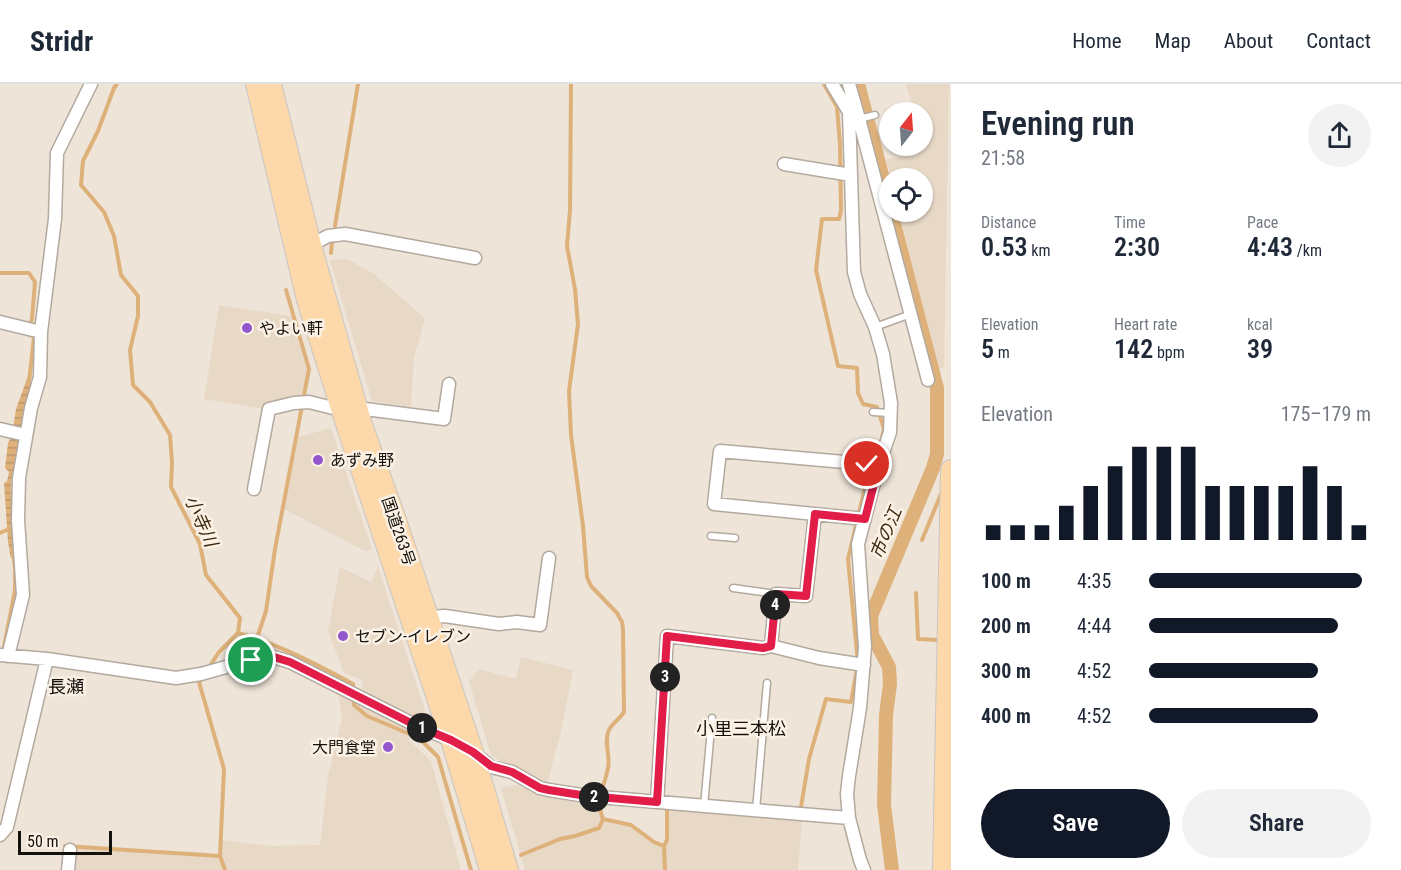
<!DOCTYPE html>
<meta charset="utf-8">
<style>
body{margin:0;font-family:"Roboto Condensed","Noto Sans JP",sans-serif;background:#f2f2f3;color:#1f2937;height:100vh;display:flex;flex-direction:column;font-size:22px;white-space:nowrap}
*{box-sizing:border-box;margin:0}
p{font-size:20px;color:#747a83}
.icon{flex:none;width:33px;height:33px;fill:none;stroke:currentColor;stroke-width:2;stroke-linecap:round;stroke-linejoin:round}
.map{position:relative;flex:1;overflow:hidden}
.sheet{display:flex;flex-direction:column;background:#fff;width:450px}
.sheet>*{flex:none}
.needle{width:39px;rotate:17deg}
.fabs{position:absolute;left:879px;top:18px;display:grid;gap:12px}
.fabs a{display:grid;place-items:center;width:54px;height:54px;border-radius:50%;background:#fff;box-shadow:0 2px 4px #0004;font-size:30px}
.scale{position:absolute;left:18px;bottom:15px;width:94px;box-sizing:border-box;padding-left:6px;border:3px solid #14100c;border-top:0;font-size:16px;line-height:21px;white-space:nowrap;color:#14100c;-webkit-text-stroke:4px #fcf1e5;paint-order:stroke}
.pin{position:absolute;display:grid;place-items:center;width:51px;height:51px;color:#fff;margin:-26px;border:3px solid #fff;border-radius:50%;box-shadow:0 2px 6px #0007}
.km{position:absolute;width:30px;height:30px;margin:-15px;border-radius:50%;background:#222;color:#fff;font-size:16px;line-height:30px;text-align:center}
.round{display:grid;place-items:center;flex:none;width:63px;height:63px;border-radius:32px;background:#f2f2f3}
.headline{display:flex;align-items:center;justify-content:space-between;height:102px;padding:0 30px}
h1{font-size:33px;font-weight:600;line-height:45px}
.metrics{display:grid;grid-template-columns:repeat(3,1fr);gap:9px;height:102px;padding:6px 30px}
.metrics div{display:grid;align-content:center}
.metrics b{font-size:26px;font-weight:600}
.metrics small{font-size:16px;font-weight:400}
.metrics p{font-size:16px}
.chart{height:168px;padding:12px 30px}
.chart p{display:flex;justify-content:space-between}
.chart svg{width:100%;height:108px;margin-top:6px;stroke:#111827;stroke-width:6}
.primary-button{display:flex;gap:12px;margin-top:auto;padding:12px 30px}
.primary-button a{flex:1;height:69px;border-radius:36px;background:#111827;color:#fff;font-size:24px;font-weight:600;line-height:69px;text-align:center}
.primary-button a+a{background:#f2f2f3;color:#1f2937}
ul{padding:0 30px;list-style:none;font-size:20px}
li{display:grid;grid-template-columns:96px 72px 1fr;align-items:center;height:45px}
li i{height:15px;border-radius:8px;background:#111827}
header{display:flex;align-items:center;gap:36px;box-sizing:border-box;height:84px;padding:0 30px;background:#fff;border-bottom:2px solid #e0e1e3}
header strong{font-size:28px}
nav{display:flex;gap:33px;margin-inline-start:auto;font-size:21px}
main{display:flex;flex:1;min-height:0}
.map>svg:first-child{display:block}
.built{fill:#e8d9c7}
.water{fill:url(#water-rules)}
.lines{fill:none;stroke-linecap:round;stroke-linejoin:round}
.stream{stroke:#deb17a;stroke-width:4}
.canal{stroke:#deb17a;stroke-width:14}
.service-casing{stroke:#b3a99e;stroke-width:9}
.minor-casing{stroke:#b3a99e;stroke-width:15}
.trunk-casing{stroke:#c7c6c5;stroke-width:22}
.service{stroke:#fff;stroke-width:6}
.minor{stroke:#fff;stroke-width:12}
.trunk{stroke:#fcd8ab;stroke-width:20}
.route-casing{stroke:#fff;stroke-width:12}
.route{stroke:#e11d48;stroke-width:8}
.poi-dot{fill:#9356cd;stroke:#fcf1e5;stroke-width:2}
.labels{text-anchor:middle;stroke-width:5;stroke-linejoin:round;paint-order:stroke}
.poi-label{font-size:16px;fill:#14100c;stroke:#fcf1e5;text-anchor:start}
.street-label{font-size:16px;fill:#14100c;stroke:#fcf1e5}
.water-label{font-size:18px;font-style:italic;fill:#3c2910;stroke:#fcf1e5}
.neighbourhood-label{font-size:18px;fill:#14100c;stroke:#fcf1e5}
</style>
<header>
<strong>Stridr</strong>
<nav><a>Home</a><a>Map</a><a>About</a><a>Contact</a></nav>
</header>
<main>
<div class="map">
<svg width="951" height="786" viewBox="0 0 951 786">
<defs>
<pattern id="water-rules" width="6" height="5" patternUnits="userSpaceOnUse" patternTransform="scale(1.5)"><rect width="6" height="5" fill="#deb17a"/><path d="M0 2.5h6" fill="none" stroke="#be9768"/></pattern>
</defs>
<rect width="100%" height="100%" fill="#eee4d8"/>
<path class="built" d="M906 0H949L944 283 939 285 899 128H922V94H891L886 75 914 72 916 62H922V28H914Z
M347 175 374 190 425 234 414 274 411 323 372 317 330 176Z
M219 221 291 232 307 286 304 320 270 326 204 315Z
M331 344 372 465 365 467 284 425 298 353Z
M340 483 371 498 378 483 425 627 418 636 363 609 362 596 344 589 328 547Z
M521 573 573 586 560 652 547 700 505 680 491 671 469 597 479 585 516 595Z
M338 608 349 615 410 646 409 656 431 677 461 786H61L63 768 72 764 222 773 223 756 270 762 320 761 328 692 342 635Z
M517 701 540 712 599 722 603 735 631 741 654 758 664 761 667 756V726L802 737 798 786H525L501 704Z"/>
<path class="water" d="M28 292 32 301 11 398V421L16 466 11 475 8 458 4 399 7 397 9 388 5 384 8 359 12 351 16 325Z"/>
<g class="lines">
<path class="stream" d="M117 0 114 4 98 47 83 77 81 101 104 128 114 152 121 191 138 212V232L130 266 133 301 150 318 170 351 172 379 171 403 200 460 206 491 240 534 238 549 219 568 208 585
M571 0 570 126 567 162 575 205 578 240 569 307 571 351 583 442 587 493 591 502 617 529 622 538 623 545 624 628C620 635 612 639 609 646 603 658 611 672 608 684 604 707 594 710 603 735L631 741 654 758 664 762
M824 0 837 23 840 60 841 127 839 135H822L816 186 838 282 857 284 858 309 863 320 877 323 884 345 880 362
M335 142 358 0
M331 169 332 158
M0 189H29L35 198 32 235 29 244
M28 250 34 253 29 298
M0 449 9 445
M922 456 941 410
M916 509 918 555 937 556
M238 549C278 560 316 580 353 600L354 621 367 632 419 654 438 673 471 786
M257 554 266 527 275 465 309 285 286 206
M3 568 15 506V485L13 465
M202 594 199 598 224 685 220 772 225 786
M801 723 809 675 826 615 851 618 858 579 848 475 867 395 871 386
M65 767V762L220 772
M521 771 560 755 575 752 599 744 603 735
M665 786 664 762 667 756V726"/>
<path class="canal" d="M858 0 890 121
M891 128 937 304V370L933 384 871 532 872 551 889 583 890 600 886 631 884 721 892 786"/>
<defs>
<path id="service" d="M859 35 875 31
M875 243 911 230
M873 328 890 329
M711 452 735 454
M733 504 776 510
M704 722 712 634
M756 726 767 599"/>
<path id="minor" d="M832 0 849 28 854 188 860 210 875 243 883 270 891 319 890 348 878 384 858 460 865 563 860 624 849 692 847 710 849 734 860 776 864 786
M849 0 859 35 928 296
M784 80 851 91
M311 161 328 152 345 150 475 174
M0 238 41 248
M357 324 444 335 449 300
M0 345 26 351
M254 405 269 325 294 319 309 318 341 326
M815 430 806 512 776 510 771 562 819 574 864 581
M865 435 714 420 720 367 867 380 878 384
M428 533 445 532 499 540 517 538 540 541 549 474
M0 571 47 575 176 594 201 590 251 576 274 573 290 578 415 641 454 657
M8 572 23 511 18 436 19 394 31 324 40 293 41 248 55 135 57 69 91 0
M474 669 491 683 512 688 540 704 549 706 587 712 849 734
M657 718 667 552 763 564 771 562
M0 751 7 743 47 575
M68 786 70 766"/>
<path id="trunk" d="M256 0 307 216 346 340 451 656 490 786
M271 0 311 161 362 341 395 433 473 668 508 786
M943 786 951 386"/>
</defs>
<use href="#service" class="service-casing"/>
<use href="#minor" class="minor-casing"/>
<use href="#trunk" class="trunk-casing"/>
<use href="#service" class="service"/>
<use href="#minor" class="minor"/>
<use href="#trunk" class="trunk"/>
</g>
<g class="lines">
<defs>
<path id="route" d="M251 576 274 573 290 578 415 641 451 656 473 668 491 682 512 688 540 704 549 706 587 712 657 718 667 552 763 564 771 562 776 510 806 512 815 430 865 435 878 384 867 380"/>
</defs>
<use href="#route" class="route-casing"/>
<use href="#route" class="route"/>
</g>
<g class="poi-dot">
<circle cx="247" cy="244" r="6"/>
<circle cx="318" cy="376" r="6"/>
<circle cx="343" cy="552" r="6"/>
<circle cx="388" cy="663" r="6"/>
</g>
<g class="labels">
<g class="poi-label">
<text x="259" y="250">やよい軒</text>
<text x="330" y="382">あずみ野</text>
<text x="355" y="558">セブン-イレブン</text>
<text x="376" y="669" text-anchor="end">大門食堂</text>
</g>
<g class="street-label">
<text transform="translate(399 447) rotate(71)" y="6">国道263号</text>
</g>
<g class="water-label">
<text transform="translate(201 437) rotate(66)" y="6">小寺川</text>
<text transform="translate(886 449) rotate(-67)" y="6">市の江</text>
</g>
<g class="neighbourhood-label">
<text x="66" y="609">長瀬</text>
<text x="741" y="651">小里三本松</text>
</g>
</g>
</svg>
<div class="fabs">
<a><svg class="needle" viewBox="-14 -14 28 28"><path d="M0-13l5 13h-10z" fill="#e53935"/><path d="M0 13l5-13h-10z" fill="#747a83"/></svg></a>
<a><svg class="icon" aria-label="locate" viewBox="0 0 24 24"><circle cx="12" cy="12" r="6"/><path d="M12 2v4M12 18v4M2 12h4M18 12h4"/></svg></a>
</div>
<div class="scale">50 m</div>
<div class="pin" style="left:251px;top:576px;background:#1e9e55"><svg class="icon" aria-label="arrive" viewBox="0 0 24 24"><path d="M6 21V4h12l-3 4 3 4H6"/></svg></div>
<div class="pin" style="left:867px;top:380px;background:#d93025"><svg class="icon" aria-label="check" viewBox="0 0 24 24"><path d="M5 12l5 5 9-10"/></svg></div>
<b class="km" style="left:422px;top:644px">1</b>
<b class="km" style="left:594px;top:713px">2</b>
<b class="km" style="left:665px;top:593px">3</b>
<b class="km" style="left:775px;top:521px">4</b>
</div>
<section class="sheet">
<div class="headline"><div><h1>Evening run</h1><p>21:58</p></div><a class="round"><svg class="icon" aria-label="share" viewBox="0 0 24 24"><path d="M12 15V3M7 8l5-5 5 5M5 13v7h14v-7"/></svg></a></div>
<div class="metrics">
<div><p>Distance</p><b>0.53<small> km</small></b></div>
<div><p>Time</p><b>2:30</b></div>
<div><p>Pace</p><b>4:43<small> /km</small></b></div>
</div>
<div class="metrics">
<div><p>Elevation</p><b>5<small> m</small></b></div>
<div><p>Heart rate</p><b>142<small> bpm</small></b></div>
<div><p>kcal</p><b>39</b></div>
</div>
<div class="chart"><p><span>Elevation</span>175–179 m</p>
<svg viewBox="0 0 160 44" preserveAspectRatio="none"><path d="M5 44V38M15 44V38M25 44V38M35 44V30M45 44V22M55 44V14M65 44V6M75 44V6M85 44V6M95 44V22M105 44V22M115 44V22M125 44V22M135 44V14M145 44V22M155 44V38"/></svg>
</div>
<ul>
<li><b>100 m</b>4:35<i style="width:96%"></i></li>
<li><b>200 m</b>4:44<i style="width:85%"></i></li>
<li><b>300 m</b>4:52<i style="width:76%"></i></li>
<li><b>400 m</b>4:52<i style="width:76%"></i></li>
</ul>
<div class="primary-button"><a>Save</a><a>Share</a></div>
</section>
</main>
